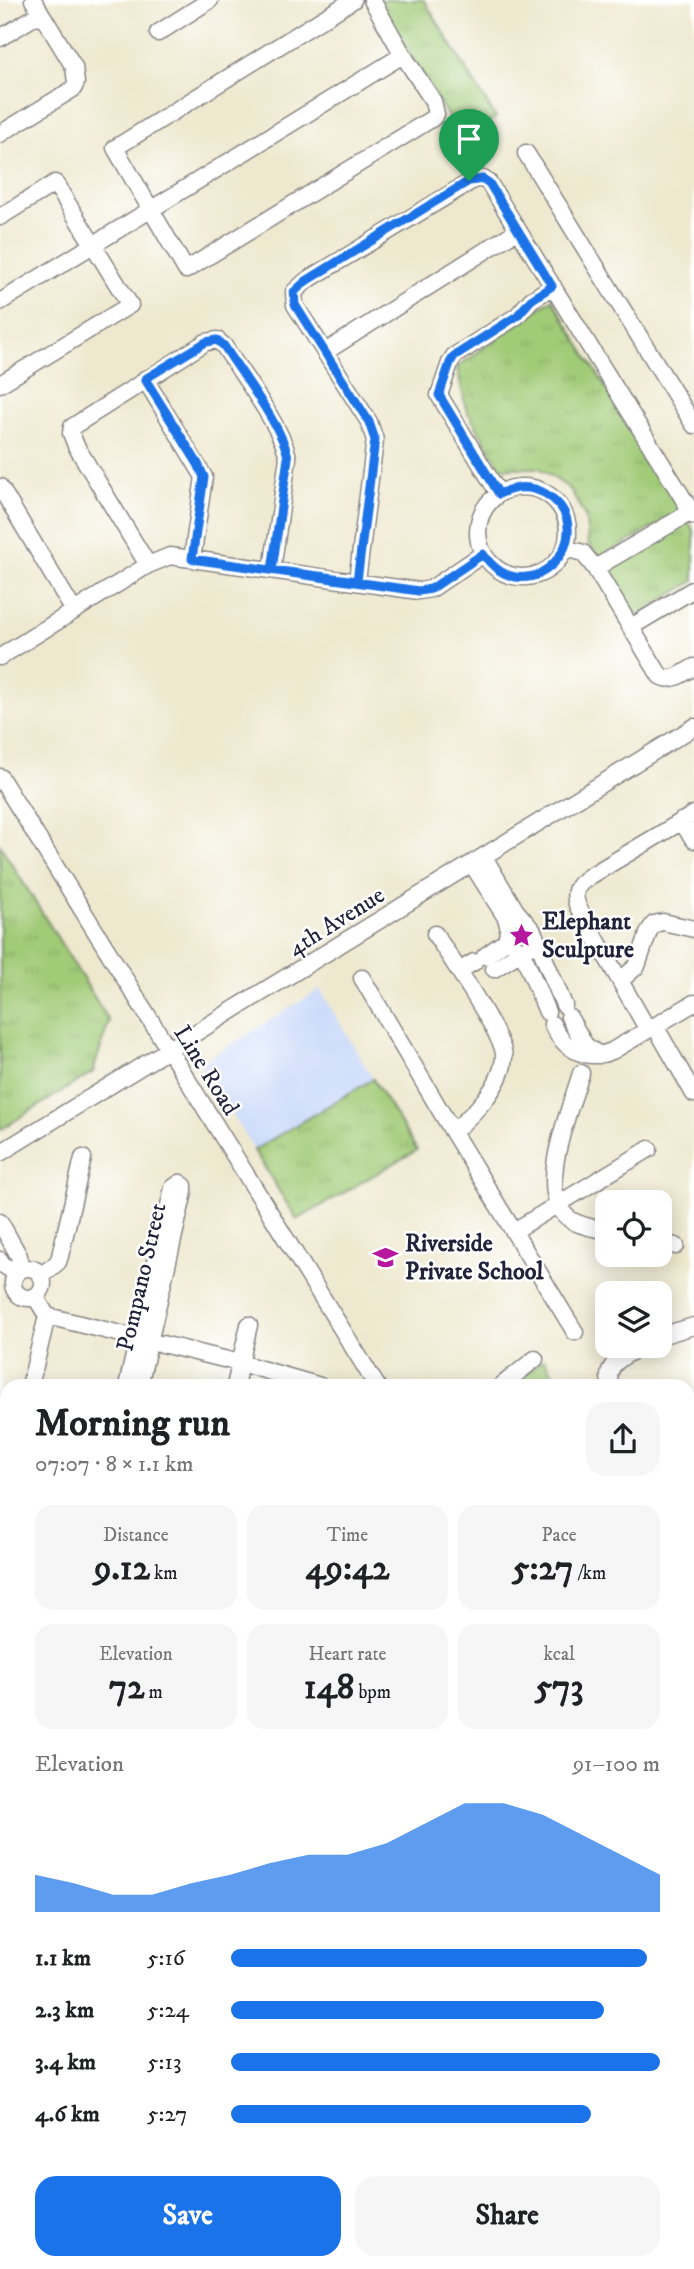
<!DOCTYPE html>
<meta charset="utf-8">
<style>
body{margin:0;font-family:"IM FELL DW Pica",serif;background:#f6f6f6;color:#202124;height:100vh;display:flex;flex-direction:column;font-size:26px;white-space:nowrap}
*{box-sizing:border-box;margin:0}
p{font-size:23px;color:#757577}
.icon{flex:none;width:38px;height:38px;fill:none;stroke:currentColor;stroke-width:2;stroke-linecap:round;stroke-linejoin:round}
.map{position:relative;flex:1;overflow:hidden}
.panel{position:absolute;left:0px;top:1379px;width:695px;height:891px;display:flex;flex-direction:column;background:#fff;border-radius:21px 21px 0 0;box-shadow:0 4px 18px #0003}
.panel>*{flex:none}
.controls{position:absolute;left:595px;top:1190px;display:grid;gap:14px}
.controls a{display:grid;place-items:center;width:77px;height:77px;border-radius:14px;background:#fff;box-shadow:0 4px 18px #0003;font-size:35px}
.pin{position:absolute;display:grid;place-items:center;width:60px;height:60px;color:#fff;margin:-72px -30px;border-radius:50% 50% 50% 0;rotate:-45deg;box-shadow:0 0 7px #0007}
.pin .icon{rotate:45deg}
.round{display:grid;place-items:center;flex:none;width:74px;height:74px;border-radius:21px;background:#f6f6f6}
.overview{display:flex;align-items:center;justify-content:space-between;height:119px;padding:0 35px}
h1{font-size:38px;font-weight:800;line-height:52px}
.figures{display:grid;grid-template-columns:repeat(3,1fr);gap:10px;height:119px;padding:7px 35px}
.figures div{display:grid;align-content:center;border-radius:18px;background:#f6f6f6;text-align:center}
.figures b{font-size:35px;font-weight:800}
.figures small{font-size:19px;font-weight:400}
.figures p{font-size:19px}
.chart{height:196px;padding:14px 35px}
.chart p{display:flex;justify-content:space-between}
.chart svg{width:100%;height:126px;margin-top:7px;fill:#1a73e8;opacity:.7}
.cta{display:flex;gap:14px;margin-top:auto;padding:14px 35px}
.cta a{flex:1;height:80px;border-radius:21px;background:#1a73e8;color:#fff;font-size:28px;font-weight:800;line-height:80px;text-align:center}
.cta a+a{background:#f6f6f6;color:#202124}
ul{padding:0 35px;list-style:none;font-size:23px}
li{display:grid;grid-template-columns:112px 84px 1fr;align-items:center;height:52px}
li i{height:18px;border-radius:9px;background:#1a73e8}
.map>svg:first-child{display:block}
.built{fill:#ccdbfa}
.grass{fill:url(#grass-tufts);stroke:#627659;stroke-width:2}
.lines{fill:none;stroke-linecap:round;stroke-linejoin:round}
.minor-casing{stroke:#888584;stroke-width:19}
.highway-casing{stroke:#888584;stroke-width:28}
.minor{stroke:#fff;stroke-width:16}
.highway{stroke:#fff;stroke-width:24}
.route-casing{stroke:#fff;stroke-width:14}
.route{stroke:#1a73e8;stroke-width:9}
.labels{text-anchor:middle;stroke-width:5;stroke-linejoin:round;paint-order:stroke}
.street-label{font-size:24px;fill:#22223b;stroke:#fff}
.poi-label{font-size:24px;font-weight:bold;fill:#22223b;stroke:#fff;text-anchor:start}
</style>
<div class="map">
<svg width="694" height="2269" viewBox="0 0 694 2269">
<defs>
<pattern id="grass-tufts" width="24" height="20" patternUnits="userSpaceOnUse" patternTransform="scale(1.75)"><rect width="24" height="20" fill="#a1cb77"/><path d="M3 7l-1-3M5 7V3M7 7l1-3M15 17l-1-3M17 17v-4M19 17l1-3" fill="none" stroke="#8aae68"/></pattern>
</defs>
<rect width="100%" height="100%" fill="#fff"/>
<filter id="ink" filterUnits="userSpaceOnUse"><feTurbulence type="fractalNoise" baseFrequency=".0143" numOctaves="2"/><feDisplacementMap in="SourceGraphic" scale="14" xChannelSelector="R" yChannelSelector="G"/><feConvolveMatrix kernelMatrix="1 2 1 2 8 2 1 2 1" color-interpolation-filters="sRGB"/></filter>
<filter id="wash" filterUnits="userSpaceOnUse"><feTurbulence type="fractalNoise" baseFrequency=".00686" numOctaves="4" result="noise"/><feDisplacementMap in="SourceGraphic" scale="28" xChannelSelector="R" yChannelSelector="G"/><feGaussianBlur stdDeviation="1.57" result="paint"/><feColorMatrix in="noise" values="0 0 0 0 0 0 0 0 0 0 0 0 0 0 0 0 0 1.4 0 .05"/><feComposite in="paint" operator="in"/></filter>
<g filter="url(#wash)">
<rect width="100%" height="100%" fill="#eee8ce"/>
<path class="built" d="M320 989 373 1079 254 1150 200 1064Z"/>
<path class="grass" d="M377 0H424L496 118 461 138Z
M552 299 681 511 599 559 588 543 586 518 570 489 539 468H501L466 409 457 367Z
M688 521 694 531V581L633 618 604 570Z
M0 845 109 1021 93 1072 0 1130Z
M373 1079 417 1150 297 1220 254 1150Z
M544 1359 561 1386H510Z
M7 1872V1990L0 1986V1876Z"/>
</g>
<g filter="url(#ink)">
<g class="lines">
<defs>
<path id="minor" d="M353 0 115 148 186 270 433 118 436 114 433 101 403 55 372 0
M158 33 210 0
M0 38 41 13
M0 134 73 89 76 83 74 67 33 0
M526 153 694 425
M0 217 55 183 130 305 0 384
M0 302 403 55
M325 352 518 230
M145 379 204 477 192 559
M478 532a45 45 0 1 1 90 0a45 45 0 1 1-90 0Z
M0 487 74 611
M499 494 439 395 450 363 454 356 517 316 531 300 553 286
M565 548 583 553 595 568 691 512
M148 565 76 446 71 433 72 427 206 342 217 340 224 346C241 373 283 429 288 458L272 570
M595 568 660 676C672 683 683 673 694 667
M357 581 375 440 369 422 295 305 294 292 306 281 475 179H483L489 183 694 516
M631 627 694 589
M0 657 148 565 170 556 419 591 431 589 483 554
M0 777 377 1386
M681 821 694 840
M484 857 516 911 533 931 564 1005
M472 864 506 918 513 944 526 961 547 1012
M435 934C448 954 506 1040 504 1057 502 1087 473 1114 453 1132
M485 956 506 941 508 931
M494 969 527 948
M459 971 474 962
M362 978 453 1132 575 1332
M621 980 637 966 649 931 654 924 663 922 694 929
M569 1017 585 1045 599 1055
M552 1024C563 1049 586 1062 612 1051L694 1003
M655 1026 694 1094
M648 1030 578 907C572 892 576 885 590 876L694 814
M581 1073C571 1109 532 1194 571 1220 582 1227 595 1228 607 1231
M0 1153 694 727
M0 1222 19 1256 21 1269
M514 1231 649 1149
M660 1243 676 1246
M0 1260 3 1265 16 1273
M13 1283a15 15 0 1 1 30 0a15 15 0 1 1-30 0Z
M41 1276 58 1262 60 1256 83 1158
M35 1296 47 1316 240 1363 320 1386
M660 1336 694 1326
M30 1386 47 1316
M127 1386 173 1188 180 1183 184 1186V1192L139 1386
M235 1386 249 1325
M501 1386 535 1359
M611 1386C602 1364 626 1355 642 1346
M688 1422 694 1419
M0 1506 7 1478
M688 1546 694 1542
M688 1622 694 1618
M688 1740 694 1738
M0 2004 7 2008
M470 2263 481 2269"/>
<path id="highway" d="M0 2116 7 2120
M256 2263 266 2269"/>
</defs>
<use href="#minor" class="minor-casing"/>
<use href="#highway" class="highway-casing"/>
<use href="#minor" class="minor"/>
<use href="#highway" class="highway"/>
</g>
</g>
<g class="lines" filter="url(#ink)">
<defs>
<path id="route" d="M469 181 306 281 294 292 295 305 369 422 375 440 357 581 272 570 288 458C284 429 241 373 224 346L217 340 206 342 145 379 198 464 204 477 192 559 419 591 431 589 483 554C530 620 606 530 546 494 531 485 515 486 499 494L439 395 450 363 454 356 517 316 531 300 552 286 489 183 483 179 469 181"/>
</defs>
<use href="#route" class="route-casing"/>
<use href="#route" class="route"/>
</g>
<defs>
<symbol id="sight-bare" viewBox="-9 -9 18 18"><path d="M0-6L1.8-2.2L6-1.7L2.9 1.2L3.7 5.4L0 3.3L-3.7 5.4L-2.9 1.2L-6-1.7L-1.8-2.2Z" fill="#b5179e" stroke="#fff" stroke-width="2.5" paint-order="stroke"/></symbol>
<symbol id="school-bare" viewBox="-9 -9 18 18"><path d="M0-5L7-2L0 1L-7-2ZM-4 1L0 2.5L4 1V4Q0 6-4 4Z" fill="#b5179e" stroke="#fff" stroke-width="2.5" paint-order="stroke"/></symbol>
</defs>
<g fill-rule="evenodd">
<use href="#sight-bare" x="504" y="918" width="35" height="35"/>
<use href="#school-bare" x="368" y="1240" width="35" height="35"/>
</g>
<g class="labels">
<g class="street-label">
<text transform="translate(336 921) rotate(-32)" y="8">4th Avenue</text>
<text transform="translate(207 1070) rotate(58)" y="8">Line Road</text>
<text transform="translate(141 1277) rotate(-77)" y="8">Pompano Street</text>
</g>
<g class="poi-label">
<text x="542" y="929">Elephant<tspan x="542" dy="28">Sculpture</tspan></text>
<text x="405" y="1251">Riverside<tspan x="405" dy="28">Private School</tspan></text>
</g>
</g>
</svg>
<div class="controls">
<a><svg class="icon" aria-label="locate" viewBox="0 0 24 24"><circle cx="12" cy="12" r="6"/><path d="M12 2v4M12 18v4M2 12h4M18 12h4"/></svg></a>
<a><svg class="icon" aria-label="layers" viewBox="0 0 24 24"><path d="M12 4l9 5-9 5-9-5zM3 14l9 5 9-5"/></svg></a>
</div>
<div class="pin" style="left:469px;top:181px;background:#1e9e55"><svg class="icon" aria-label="arrive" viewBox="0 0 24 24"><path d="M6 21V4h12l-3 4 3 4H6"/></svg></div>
<section class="panel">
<div class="overview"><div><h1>Morning run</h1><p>07:07 · 8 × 1.1 km</p></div><a class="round"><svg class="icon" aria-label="share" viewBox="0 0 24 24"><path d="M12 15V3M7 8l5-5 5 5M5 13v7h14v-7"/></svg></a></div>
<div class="figures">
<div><p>Distance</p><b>9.12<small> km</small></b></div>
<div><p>Time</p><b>49:42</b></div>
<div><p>Pace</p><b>5:27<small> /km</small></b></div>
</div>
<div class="figures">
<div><p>Elevation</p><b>72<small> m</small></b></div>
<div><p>Heart rate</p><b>148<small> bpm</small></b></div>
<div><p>kcal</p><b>573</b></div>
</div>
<div class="chart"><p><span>Elevation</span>91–100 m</p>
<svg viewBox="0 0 160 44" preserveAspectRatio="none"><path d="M0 44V31L10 34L20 38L30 38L40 34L50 31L60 27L70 24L80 24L90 20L100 13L110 6L120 6L130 10L140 17L150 24L160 31V44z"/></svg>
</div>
<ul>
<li><b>1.1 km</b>5:16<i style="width:97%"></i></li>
<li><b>2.3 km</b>5:24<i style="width:87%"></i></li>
<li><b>3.4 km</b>5:13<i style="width:100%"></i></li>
<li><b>4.6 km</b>5:27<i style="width:84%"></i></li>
</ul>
<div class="cta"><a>Save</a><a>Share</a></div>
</section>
</div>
